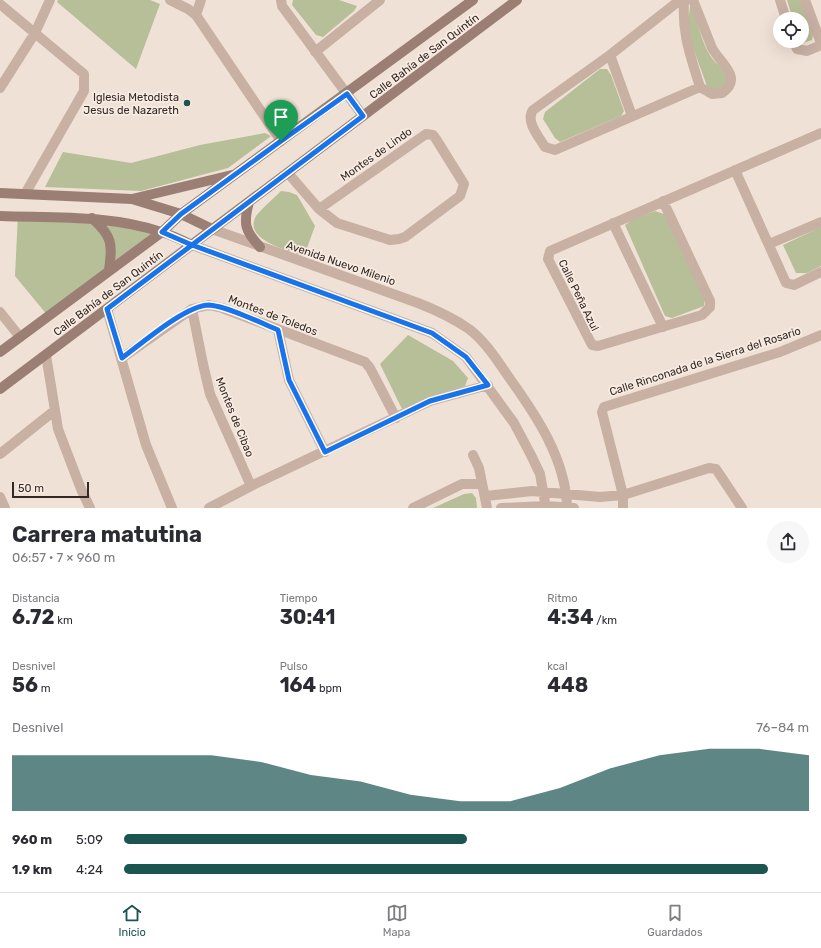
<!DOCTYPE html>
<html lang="es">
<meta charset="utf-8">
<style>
body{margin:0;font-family:Rubik,sans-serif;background:#f7f7f7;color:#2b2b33;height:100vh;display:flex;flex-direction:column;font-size:15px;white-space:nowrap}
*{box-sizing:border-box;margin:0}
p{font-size:13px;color:#7c7c81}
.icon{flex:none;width:22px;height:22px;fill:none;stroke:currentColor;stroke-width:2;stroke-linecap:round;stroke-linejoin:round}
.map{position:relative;height:508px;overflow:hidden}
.panel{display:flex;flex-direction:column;background:#fff;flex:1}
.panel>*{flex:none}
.tools{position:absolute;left:773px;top:12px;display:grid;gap:8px}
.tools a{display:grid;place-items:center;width:36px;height:36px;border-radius:50%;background:#fff;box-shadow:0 4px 16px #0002;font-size:20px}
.scale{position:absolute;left:12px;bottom:10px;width:77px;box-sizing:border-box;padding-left:4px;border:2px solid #332825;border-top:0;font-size:11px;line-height:14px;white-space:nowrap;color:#332825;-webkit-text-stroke:3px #f8ece2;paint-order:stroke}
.pin{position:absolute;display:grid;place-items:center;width:34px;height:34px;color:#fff;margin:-41px -17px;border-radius:50% 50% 50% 0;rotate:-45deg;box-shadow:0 0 4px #0007}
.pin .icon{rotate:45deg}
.round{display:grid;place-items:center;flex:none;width:42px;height:42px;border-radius:21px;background:#f7f7f7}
.headline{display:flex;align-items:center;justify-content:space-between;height:68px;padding:0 12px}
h1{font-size:22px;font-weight:700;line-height:30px}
.stats{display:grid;grid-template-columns:repeat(3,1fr);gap:6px;height:68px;padding:4px 12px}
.stats div{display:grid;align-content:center}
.stats b{font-size:20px;font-weight:700}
.stats small{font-size:11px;font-weight:400}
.stats p{font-size:11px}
.chart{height:112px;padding:8px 12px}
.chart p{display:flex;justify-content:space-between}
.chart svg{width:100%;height:72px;margin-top:4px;fill:#1b5451;opacity:.7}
ul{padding:0 12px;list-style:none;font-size:13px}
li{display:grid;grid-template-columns:64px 48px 1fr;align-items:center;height:30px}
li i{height:10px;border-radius:5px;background:#1b5451}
.menu{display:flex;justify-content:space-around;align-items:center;height:56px;border-top:1px solid #e1e1e2;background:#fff;font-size:11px;color:#7c7c81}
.menu a{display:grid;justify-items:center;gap:2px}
.menu .on{color:#1b5451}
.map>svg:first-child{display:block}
.green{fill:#b6bf97}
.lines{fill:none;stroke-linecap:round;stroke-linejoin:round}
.street{stroke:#c8b0a3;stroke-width:10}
.secondary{stroke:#9b7e74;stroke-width:10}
.route-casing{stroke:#fff;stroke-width:8}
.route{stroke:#1a73e8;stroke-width:5}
.poi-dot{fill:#1b5451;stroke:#f8ece2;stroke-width:1.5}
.labels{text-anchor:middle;stroke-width:3.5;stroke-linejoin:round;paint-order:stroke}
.street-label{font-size:11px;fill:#332825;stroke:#f8ece2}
.poi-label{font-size:11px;fill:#332825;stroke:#f8ece2;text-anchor:end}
</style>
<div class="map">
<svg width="821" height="508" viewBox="0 0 821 508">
<rect width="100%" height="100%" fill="#f0e1d6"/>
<path class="green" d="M58 0H150L160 4 136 69 57 2Z
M293 0H339L357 6 354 11 323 37 316 35 292 5Z
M787 0H801L813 35 812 40 803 43 802 19H793Z
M690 5 693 8C700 29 704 58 724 69L728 83 719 91 708 89 691 42 688 24Z
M600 69H607L611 75 624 111 621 116 560 142 555 138 543 119 545 112Z
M265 133 271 136 228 168 141 191 45 187 63 152 131 163 200 145Z
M281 191 289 192 297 195 315 226 304 256C290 251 245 241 255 218 257 213 276 196 281 191Z
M655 211 664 214 705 298 704 306 672 318 665 316 625 225 632 220Z
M18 214 92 218 158 235 48 316 15 276Z
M821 227V266L807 273H796L783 245Z
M408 335 453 361 468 378 465 386 402 409 380 364Z
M472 493 476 498 477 508H433L464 494Z"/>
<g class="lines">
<path class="street" d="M170 0 188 9 196 15 281 141
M281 0 282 6 363 116
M680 0 610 55 533 110C525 121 539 137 545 147L555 150 700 87
M684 0C682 35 690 54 700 87L712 94 722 93C744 78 720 63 712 48L693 0
M780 0 786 19
M805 0 821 43
M0 4 84 74V91L25 194
M196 15 201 0
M794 41 797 49 807 51 821 45
M315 52 380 0
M610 55 632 116
M0 88 35 33 50 0
M735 170 786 283 794 285 821 272
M288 173 319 209 337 223 390 240 399 239 405 237 460 196 464 184 436 139 433 135 426 134 319 209
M663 201 710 301V307L702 315 598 346 592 345 548 259 550 251 821 133
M613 223 663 327
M212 229 418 303C436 310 453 318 469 329 485 341 497 360 508 376 536 415 566 459 567 508
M769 244 821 222
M192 245 432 333 466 357 514 423 531 455 540 474 546 508
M107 309 146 445 172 508
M192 309 203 364 210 394 251 486
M0 312 20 337
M278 330 289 380 325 452
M46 355 58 429 81 489 90 508
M122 358 192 309 209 305 222 308 365 362 370 368 396 418
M0 454 54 411
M473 455 479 468 487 508
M486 496 532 491 600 497 623 495 709 468 716 469 742 508
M0 497 5 508
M209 508 251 486 430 401 488 385
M413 508 462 484H482
M501 508 546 506 574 508
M623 508V495L602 412 604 407 780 352 821 335"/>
<path class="secondary" d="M0 193 132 199 181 214 212 229
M132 199 232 175
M249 202C243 224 245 231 260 247
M0 216C54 218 110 215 161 232 172 235 182 240 192 245
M92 218C112 236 113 244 109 270
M0 352 162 232 181 214 473 0
M0 389 517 0"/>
</g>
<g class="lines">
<defs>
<path id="route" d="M281 141 181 214 162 232 192 245 107 309 122 358C141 344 186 305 209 305 227 306 261 323 278 330L289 380 325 452 430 401 488 385 466 357 432 333 192 245 363 116 347 94 281 141"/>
</defs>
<use href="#route" class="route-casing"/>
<use href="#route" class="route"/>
</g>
<circle class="poi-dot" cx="187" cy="103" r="4"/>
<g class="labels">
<g class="street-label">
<text transform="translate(424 56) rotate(-37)" y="4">Calle Bahía de San Quintín</text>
<text transform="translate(376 154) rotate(-35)" y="4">Montes de Lindo</text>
<text transform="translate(341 263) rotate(19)" y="4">Avenida Nuevo Milenio</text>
<text transform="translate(108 293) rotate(-37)" y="4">Calle Bahía de San Quintín</text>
<text transform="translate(579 295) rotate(64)" y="4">Calle Peña Azul</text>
<text transform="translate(273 315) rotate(21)" y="4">Montes de Toledos</text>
<text transform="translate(705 361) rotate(-18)" y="4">Calle Rinconada de la Sierra del Rosario</text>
<text transform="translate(235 417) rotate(68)" y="4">Montes de Cibao</text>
</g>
<g class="poi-label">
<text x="179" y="101">Iglesia Metodista<tspan x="179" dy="13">Jesus de Nazareth</tspan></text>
</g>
</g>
</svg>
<div class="tools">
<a><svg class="icon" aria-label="locate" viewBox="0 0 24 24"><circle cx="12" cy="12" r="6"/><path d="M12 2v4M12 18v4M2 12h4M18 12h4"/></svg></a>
</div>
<div class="scale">50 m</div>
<div class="pin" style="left:281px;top:141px;background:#1e9e55"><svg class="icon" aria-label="arrive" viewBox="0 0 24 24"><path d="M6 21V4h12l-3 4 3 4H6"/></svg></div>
</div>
<section class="panel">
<div class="headline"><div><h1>Carrera matutina</h1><p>06:57 · 7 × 960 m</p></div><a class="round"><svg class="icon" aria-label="share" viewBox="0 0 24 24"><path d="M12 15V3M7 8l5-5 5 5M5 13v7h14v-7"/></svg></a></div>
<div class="stats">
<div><p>Distancia</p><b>6.72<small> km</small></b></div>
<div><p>Tiempo</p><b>30:41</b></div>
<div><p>Ritmo</p><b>4:34<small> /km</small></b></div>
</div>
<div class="stats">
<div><p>Desnivel</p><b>56<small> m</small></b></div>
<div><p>Pulso</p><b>164<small> bpm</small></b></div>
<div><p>kcal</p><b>448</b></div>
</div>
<div class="chart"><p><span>Desnivel</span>76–84 m</p>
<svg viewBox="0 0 160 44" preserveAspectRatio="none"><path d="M0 44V10L10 10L20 10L30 10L40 10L50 14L60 22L70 26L80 34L90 38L100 38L110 30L120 18L130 10L140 6L150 6L160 10V44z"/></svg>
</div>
<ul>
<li><b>960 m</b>5:09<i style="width:50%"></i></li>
<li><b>1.9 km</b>4:24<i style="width:94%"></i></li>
</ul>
</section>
<nav class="menu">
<a class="on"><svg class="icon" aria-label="home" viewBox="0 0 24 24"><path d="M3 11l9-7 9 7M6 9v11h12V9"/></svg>Inicio</a>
<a><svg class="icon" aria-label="map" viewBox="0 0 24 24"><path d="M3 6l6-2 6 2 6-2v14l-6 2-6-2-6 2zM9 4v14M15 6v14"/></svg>Mapa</a>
<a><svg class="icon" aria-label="saved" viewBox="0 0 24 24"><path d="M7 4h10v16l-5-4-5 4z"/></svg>Guardados</a>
</nav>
